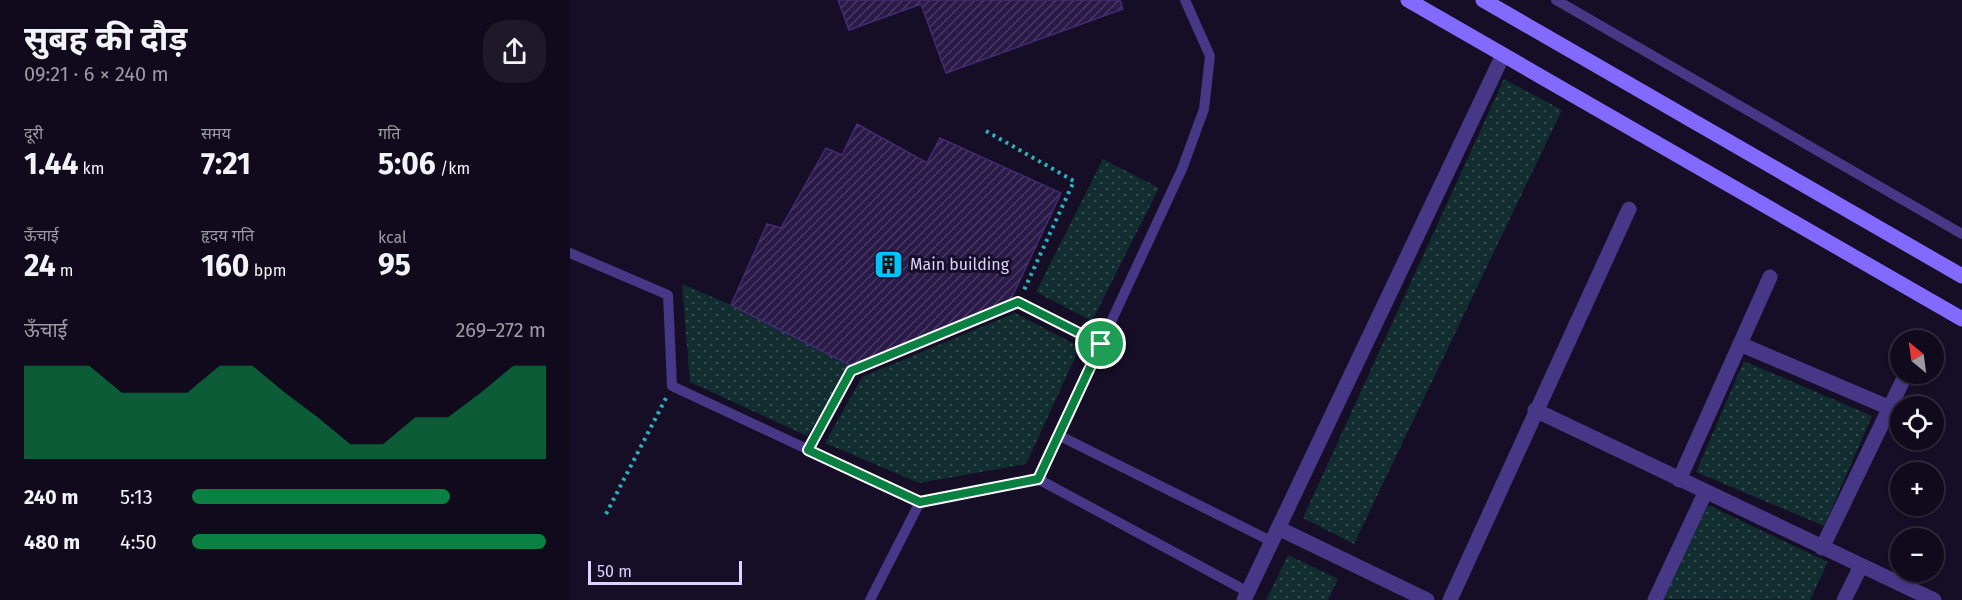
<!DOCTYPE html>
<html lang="hi">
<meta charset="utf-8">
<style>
body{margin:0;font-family:"Fira Sans","Noto Sans Devanagari",sans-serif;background:#1e1829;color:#f1f3f6;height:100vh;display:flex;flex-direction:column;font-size:22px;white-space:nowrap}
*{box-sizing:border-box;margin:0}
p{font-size:20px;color:#9c9aa3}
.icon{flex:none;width:33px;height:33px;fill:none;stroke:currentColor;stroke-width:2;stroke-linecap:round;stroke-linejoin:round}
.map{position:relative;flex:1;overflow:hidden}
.panel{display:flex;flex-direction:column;background:#100a1c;width:570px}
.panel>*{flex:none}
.needle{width:39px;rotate:331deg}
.fabs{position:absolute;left:1320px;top:330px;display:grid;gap:12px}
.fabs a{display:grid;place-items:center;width:54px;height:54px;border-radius:50%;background:#100a1c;box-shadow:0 2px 4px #0004,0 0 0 2px #302b3b;font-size:30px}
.scale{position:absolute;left:18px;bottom:15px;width:154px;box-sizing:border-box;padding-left:6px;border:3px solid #ded3ff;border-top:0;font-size:16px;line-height:21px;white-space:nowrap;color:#ded3ff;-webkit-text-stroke:4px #160e26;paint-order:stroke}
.pin{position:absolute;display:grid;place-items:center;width:51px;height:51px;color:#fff;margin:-26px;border:3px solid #fff;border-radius:50%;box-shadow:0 2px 6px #0007}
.round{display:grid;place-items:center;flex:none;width:63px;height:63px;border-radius:24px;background:#1e1829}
.summary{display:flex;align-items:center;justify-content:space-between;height:102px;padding:0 24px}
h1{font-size:33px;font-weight:700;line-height:45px}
.stats{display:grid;grid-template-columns:repeat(3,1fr);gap:9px;height:102px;padding:6px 24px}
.stats div{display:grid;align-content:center}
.stats b{font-size:30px;font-weight:700}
.stats small{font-size:16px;font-weight:400}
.stats p{font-size:16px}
.chart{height:168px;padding:12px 24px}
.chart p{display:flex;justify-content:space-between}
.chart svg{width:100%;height:108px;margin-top:6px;fill:#0b8043;opacity:.7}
ul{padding:0 24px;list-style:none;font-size:20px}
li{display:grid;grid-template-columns:96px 72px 1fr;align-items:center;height:45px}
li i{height:15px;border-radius:8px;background:#0b8043}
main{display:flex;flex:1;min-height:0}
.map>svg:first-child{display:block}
.grass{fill:url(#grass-dots)}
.building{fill:url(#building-hatch);stroke:#432b74;stroke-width:1.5}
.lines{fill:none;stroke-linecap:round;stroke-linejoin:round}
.path{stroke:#2cb0bb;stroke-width:4;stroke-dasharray:3 4.5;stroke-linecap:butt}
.service{stroke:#463886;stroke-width:10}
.minor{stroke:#463886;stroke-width:15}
.secondary{stroke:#826aff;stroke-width:15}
.route-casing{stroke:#fff;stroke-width:12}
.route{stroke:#0b8043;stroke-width:8}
.labels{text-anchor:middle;stroke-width:6;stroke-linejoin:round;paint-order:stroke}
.poi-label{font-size:16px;fill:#ded3ff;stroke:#160e26;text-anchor:start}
</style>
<main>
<section class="panel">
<div class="summary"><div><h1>सुबह की दौड़</h1><p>09:21 · 6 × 240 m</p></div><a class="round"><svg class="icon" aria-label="share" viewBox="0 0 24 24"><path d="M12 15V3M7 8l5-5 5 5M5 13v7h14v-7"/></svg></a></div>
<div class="stats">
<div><p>दूरी</p><b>1.44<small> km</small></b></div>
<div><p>समय</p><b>7:21</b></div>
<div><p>गति</p><b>5:06<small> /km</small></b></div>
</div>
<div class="stats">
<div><p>ऊँचाई</p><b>24<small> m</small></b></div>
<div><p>हृदय गति</p><b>160<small> bpm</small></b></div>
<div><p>kcal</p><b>95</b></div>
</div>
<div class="chart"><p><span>ऊँचाई</span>269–272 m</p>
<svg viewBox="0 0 160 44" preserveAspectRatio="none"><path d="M0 44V6L10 6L20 6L30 17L40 17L50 17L60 6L70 6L80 17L90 27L100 38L110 38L120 27L130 27L140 17L150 6L160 6V44z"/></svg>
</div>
<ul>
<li><b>240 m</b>5:13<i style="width:73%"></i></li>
<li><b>480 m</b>4:50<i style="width:100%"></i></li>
</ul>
</section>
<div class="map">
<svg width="1392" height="600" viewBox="0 0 1392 600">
<defs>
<pattern id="grass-dots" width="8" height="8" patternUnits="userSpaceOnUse" patternTransform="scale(1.5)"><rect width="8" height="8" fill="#112d30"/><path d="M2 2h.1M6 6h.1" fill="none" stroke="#334b4f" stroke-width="1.8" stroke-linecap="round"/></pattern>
<pattern id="building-hatch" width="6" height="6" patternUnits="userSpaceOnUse" patternTransform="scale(1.5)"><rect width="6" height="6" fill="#291a48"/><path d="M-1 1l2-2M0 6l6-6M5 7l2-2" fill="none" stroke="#483a63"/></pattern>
</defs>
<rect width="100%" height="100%" fill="#160e26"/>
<path class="grass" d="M934 79 992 110 784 544 733 518Z
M533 159 589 188 522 321 466 292Z
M112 284 161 305 280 365 237 436 120 382Z
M445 313 510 347 456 464 349 483 255 443 292 377Z
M1174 361 1302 416 1254 526 1126 472Z
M1138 505 1258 562 1240 600 1093 599Z
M718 555 768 579 758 600H696Z"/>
<path class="building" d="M268 0H550L553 9 376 73 351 4 279 30Z
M287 124 357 163 370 138 491 193 441 299 280 365 161 305 197 224 211 228 256 148 272 155Z"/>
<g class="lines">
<path class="path" d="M416 131 504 181 454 290
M36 514 96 398"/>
<path class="service" d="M986 0 1392 234
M0 253 98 295 102 386 350 502 468 479 678 592
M488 435 703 542
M238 449 281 371 448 302 531 344
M468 479 612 169 634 109 640 56 615 0
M300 600 350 502"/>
<path class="minor" d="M1170 344 1320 408
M965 410 1364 600
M1109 480 1200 277
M708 528 857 600
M1252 548 1336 374
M674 600 933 55
M880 600 1059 209
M1085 600 1135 493
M1274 600 1291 566"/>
<path class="secondary" d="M838 0 1392 319
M913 0 1392 276"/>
</g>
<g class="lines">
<defs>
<path id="route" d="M448 302 531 344 468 479 350 502 238 450 281 371Z"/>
</defs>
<use href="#route" class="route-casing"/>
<use href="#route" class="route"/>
</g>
<defs>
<symbol id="building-square" viewBox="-11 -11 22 22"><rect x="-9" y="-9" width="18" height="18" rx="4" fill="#00c3fe" stroke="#160e26"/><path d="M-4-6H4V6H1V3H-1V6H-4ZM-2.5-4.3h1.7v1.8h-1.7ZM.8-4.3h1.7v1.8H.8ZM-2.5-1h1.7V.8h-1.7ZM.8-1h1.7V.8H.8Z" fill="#111"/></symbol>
</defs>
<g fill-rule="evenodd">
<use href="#building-square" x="302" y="248" width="33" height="33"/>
</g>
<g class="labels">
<g class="poi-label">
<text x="340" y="270">Main building</text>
</g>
</g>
</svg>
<div class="fabs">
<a><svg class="needle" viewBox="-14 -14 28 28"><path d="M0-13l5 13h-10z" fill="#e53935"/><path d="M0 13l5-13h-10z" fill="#9c9aa3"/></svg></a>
<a><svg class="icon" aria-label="locate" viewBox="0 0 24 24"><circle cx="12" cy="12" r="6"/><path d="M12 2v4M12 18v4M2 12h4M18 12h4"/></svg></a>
<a>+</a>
<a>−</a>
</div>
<div class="scale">50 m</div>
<div class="pin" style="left:531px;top:344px;background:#1e9e55"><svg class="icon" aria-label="arrive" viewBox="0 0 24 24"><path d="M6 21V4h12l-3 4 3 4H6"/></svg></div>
</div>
</main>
